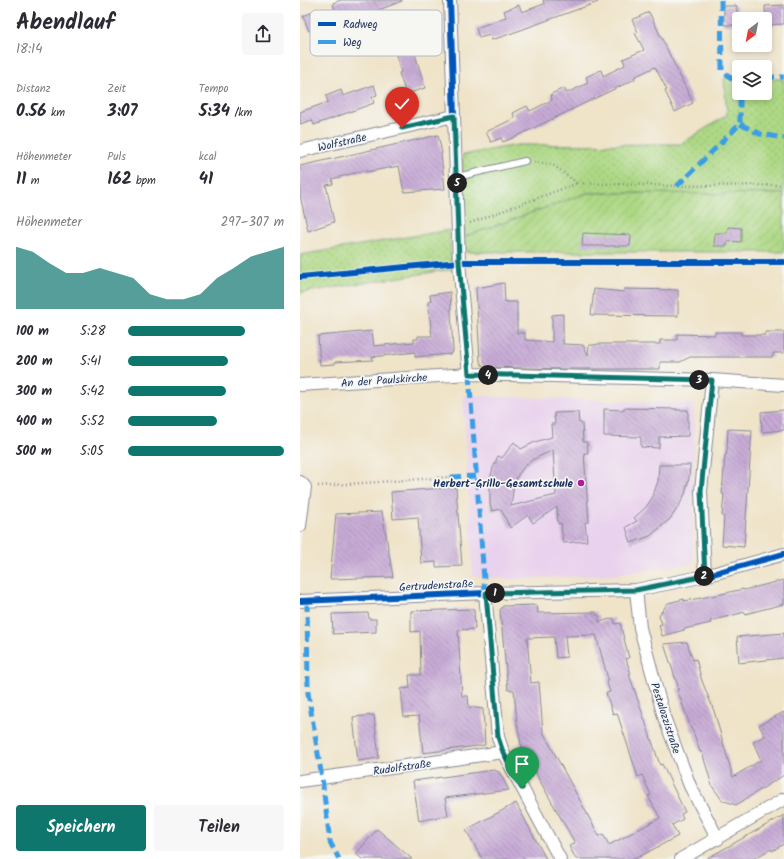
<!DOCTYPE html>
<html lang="de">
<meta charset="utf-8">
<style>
body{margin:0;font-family:Kalam,sans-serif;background:#f7f7f7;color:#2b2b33;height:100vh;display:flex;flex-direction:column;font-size:15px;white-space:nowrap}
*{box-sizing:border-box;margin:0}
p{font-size:13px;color:#7c7c81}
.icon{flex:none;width:22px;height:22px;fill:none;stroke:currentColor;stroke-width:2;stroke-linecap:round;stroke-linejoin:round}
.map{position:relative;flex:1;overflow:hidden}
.sheet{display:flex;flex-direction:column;background:#fff;width:300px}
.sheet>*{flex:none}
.needle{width:26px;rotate:212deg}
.fabs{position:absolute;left:432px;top:12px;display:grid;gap:8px}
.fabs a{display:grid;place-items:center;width:40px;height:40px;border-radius:4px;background:#fff;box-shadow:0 2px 6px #0003;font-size:20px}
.pin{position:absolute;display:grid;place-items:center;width:34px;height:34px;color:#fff;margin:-41px -17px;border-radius:50% 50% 50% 0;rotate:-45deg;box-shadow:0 0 4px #0007}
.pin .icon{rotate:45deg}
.km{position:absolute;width:20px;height:20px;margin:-10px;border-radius:50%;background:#222;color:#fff;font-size:11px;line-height:20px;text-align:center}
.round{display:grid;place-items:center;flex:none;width:42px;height:42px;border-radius:4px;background:#f7f7f7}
.summary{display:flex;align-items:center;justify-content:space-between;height:68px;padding:0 16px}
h1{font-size:22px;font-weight:800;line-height:30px}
.metrics{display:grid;grid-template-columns:repeat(3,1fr);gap:6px;height:68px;padding:4px 16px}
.metrics div{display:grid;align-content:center}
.metrics b{font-size:17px;font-weight:800}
.metrics small{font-size:11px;font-weight:400}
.metrics p{font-size:11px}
.chart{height:112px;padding:8px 16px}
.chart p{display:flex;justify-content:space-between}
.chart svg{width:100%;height:72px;margin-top:4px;fill:#0f766e;opacity:.7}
.primary-button{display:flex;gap:8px;margin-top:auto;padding:8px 16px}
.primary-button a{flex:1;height:46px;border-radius:4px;background:#0f766e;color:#fff;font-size:16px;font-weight:800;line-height:46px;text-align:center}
.primary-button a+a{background:#f7f7f7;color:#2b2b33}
ul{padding:0 16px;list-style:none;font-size:13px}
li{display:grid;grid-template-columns:64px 48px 1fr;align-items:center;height:30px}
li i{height:10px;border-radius:5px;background:#0f766e}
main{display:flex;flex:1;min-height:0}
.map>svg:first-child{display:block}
.built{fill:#e9d2ed}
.park{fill:url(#park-dots);stroke:#648471}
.garden{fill:url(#garden-furrows);stroke:#648471}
.building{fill:url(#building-back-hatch);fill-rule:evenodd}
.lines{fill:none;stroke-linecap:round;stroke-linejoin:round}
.service-casing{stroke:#858993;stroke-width:8}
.minor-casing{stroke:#858993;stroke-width:14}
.path{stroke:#858993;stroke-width:2.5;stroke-dasharray:1 3;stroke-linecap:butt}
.service{stroke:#fff;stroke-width:6}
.minor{stroke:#fff;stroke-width:12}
.quiet{stroke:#3b9de6;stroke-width:5;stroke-dasharray:10 5;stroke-linecap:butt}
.cycleway-casing{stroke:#f6f6f2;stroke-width:8}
.cycleway{stroke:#0057b8;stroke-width:6}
.route-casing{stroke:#fff;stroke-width:8}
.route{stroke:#0f766e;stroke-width:5}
.poi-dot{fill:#b5179e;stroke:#f6f6f2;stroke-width:1.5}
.labels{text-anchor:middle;stroke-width:3.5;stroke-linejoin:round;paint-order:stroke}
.street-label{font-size:11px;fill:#1b2f5e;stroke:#f6f6f2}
.poi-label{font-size:11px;font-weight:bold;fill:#1b2f5e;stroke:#f6f6f2;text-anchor:end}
.key{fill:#f6f6f2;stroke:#b4bac6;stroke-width:1}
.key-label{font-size:11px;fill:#1b2f5e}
</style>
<main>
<section class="sheet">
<div class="summary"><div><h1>Abendlauf</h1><p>18:14</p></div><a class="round"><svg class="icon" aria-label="share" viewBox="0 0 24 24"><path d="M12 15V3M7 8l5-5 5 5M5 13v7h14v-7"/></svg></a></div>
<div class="metrics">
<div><p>Distanz</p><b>0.56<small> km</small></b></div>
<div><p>Zeit</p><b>3:07</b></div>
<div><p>Tempo</p><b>5:34<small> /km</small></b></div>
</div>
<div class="metrics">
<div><p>Höhenmeter</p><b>11<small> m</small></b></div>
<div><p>Puls</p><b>162<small> bpm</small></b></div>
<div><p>kcal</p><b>41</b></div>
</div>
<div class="chart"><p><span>Höhenmeter</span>297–307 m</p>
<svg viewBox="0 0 160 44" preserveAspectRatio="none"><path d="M0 44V6L10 9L20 16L30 22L40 22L50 19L60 22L70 25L80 35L90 38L100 38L110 35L120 25L130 19L140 12L150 9L160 6V44z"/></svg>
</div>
<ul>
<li><b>100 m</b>5:28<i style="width:75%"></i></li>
<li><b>200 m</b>5:41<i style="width:64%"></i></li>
<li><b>300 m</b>5:42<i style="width:63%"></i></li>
<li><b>400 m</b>5:52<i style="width:57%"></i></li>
<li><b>500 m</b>5:05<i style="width:100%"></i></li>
</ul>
<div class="primary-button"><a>Speichern</a><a>Teilen</a></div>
</section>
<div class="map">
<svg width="484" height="859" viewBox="0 0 484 859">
<defs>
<pattern id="park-dots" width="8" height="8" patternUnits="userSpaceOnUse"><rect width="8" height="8" fill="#add884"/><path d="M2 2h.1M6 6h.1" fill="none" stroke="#94ba74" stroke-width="1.8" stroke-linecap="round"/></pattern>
<pattern id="garden-furrows" width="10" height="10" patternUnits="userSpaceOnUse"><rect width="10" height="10" fill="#add884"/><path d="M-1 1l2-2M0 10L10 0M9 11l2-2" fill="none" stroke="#94ba74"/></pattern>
<pattern id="building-back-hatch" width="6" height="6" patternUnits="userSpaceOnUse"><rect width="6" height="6" fill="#c8abd6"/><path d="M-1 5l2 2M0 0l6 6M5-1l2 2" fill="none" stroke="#a28cb1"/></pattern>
</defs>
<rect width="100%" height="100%" fill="#f6f6f2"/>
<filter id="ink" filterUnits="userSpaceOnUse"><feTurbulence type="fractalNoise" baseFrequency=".025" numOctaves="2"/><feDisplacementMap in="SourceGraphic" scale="8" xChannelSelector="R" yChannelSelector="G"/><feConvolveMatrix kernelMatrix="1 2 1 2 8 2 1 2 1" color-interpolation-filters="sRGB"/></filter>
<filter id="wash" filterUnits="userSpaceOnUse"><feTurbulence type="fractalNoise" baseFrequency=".012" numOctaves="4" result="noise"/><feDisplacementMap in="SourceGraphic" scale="16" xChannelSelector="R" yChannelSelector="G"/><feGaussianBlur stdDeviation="0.9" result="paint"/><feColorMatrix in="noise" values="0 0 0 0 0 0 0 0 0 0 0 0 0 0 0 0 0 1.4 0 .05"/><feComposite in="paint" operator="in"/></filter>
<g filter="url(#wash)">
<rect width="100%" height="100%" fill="#efe3c8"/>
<path class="built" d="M163 395 394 404 393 563 314 575 208 579 173 576Z"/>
<path class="park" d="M424 78H439V93H465V79H484V194L287 193 164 237 162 155 217 145 381 144 427 115Z
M149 230 152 269 0 293V255Z"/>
<path class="garden" d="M287 193 484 194V252H165L164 237Z"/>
<g id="blocks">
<path class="building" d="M41 0H102V1L22 32 20 27 9 31 3 16 13 12 15 18 35 10 33 3Z
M243 0H297L298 2 204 36 191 40 190 35 179 38 176 28 206 17 204 11 219 5 222 12 244 4Z
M484 5V24L466 25 465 6Z
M424 6H437V25H424Z
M349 12 393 103 375 112 365 91 367 90 355 67 334 77 335 79 215 137 203 142 201 138 191 142 186 132 215 118 213 113 227 106 230 111 252 100 251 94 264 88 267 93 288 83 286 77 301 70 303 76 325 65 323 59 344 50 335 33 338 32 332 20Z
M106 23 125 88 106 94 99 73 101 72 88 28Z
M74 85 77 95 72 97 74 103 14 125 12 120 0 124V112L28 102 26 96 41 90 43 96Z
M138 135 142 153 141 154 145 189 104 192 99 166 66 172V170L32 179 33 184 26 185 34 222 8 231 0 195V166Z
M428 227 441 228V242L427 241V246H414L415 233H427Z
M283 233 331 235 330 246H282Z
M204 283 205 302H217V333H225V340L252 342V315L263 314V344L283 345 288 355 289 345H294L298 344H360V340H377V334L415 335V332H441V335H465V332H484V353H473V357H390L380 362H360V369H262L186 367 182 365 180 361 176 288Z
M294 289 324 292V289L378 290V316L291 315Z
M150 292 153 351 150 354 115 357V352L72 357 73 360 35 362V364L20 365 18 336 72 331 74 346 114 342V339H118V336H132L128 302 131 301 130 295Z
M324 408 377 409 376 410H388V436L359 437V448L341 447V437L304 436V409L324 410Z
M484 410V430L462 432 461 412Z
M278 412 279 423H282L283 442H287L288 453H284L289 522H285L287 541 263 543 261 523 258 524 257 507 233 523 228 515 210 528 201 509 192 511 190 504V479L193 468 198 456 202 458 214 442 221 449 235 442 252 437 251 424H255L254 413ZM253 450 256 495 211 506 214 484 218 475 224 467 232 460Z
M428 429 452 430 444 547 422 545 424 517 422 516 424 494H422L425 455H426L427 450Z
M359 465H390L389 478 385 494 379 506 370 519 350 536 331 543 326 527 337 521 334 518 346 507 352 498 358 481Z
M156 487 162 566 136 567V562L121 563 118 517 93 519 91 492Z
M82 512 93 577 30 579 36 514Z
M484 580V604L445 614V612L410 621 411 623 384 629V630L362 636 359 625 362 624 359 615 368 603 384 599V601L417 595 443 589 444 590Z
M237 605 238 613 296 612V615H299V622L314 618 315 624 320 623 329 658 326 659 331 674H329L360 765 362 764 385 812 381 814 383 819 372 825 378 836 335 859H276L269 846 275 843 241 783 221 744 217 723 214 690H208L200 610 203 606ZM296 635 308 679 306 680 310 692 306 693 313 714 317 713 338 777 342 775 351 795 348 796 360 818 309 845 303 834 299 836 243 732 239 682 231 683 227 638 254 637 256 658 267 657 265 636Z
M174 609 175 629 158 630 162 696H168L169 707 183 709 185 745 123 753 119 716 104 717 101 689 110 688 109 675H121L120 631 111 632V611Z
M68 613 69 619H76V632L33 634 32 614Z
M484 633V658L439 663 437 637Z
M387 642 393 660 396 659 402 681 414 711 433 777 461 760 453 742 465 736 459 725 484 712V775L436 805 422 800 412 786 402 752H400L393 731H392L377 689H379L364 644Z
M74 715 79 758 58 761 53 717Z
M194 770 199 772 209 790 145 798 148 815 119 821 113 781Z
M216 803 246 859H182L166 830Z
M484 815V844L472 851 471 849 453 859H406Z
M77 829 112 859H62L56 854Z"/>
</g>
</g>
<g filter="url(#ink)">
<use href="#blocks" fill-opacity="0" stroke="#858993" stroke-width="1"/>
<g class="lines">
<defs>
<path id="service" d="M157 177 225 161"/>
<path id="minor" d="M150 0 159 262 169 374
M0 151 154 116
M0 385 169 374 412 380 484 385
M0 482 5 487 0 526
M405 576 401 491 412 380
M336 590 340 628 364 717 390 786 418 839
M185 593 198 737 203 752 260 859
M0 601 185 593 336 590 405 576 484 554
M0 781 203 752
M381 859 484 799"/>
</defs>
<use href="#service" class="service-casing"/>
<use href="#minor" class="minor-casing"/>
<path class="path" d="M234 162 253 165 277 183
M170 223 278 183 377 186 484 185
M18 486 151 477"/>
<use href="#service" class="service"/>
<use href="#minor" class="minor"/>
<path class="quiet" d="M421 0 422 70 439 85
M465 77H484
M440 124 460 134 484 138
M377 186 440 124V93
M169 374 185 593
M151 477 177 476
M7 601 8 693 22 778 30 842 39 859"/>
<defs>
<path id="cycleway" d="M150 0 159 262
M0 277 159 262H484
M0 601 185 593 336 590 405 576 484 554"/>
</defs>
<use href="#cycleway" class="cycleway-casing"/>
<use href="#cycleway" class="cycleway"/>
</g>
</g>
<g class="lines" filter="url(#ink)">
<defs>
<path id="route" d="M102 128 154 116 159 262 169 374 412 380 401 491 405 576 336 590 186 593 198 737 203 752 222 788"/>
</defs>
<use href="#route" class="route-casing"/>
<use href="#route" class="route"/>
</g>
<circle class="poi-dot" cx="281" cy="483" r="4"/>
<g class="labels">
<g class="street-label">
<text transform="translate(42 142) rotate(-13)" y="4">Wolfstraße</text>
<text transform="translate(84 380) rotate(-4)" y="4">An der Paulskirche</text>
<text transform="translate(136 585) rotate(-3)" y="4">Gertrudenstraße</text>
<text transform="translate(366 718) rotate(72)" y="4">Pestalozzistraße</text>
<text transform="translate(102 767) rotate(-8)" y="4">Rudolfstraße</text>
</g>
<g class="poi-label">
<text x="273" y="487">Herbert-Grillo-Gesamtschule</text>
</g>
</g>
<rect x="10" y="10" width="132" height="46" rx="6" class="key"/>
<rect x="18" y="22" width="18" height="4" fill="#0057b8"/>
<rect x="18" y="40" width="18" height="4" fill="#3b9de6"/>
<g class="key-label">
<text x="43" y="28">Radweg</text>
<text x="43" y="46">Weg</text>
</g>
</svg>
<div class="fabs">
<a><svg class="needle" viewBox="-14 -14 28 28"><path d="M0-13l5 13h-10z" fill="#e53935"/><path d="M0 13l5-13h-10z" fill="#7c7c81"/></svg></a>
<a><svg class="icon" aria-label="layers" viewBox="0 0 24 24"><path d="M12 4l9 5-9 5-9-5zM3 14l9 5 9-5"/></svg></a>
</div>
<div class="pin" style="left:222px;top:788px;background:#1e9e55"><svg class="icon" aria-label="arrive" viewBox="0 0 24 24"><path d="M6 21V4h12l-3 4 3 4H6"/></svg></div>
<div class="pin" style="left:102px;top:128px;background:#d93025"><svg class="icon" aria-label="check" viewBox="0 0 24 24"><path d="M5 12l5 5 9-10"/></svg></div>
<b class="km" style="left:195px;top:593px">1</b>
<b class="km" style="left:404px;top:576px">2</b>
<b class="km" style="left:399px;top:380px">3</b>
<b class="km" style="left:188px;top:375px">4</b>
<b class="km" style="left:157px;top:183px">5</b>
</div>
</main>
